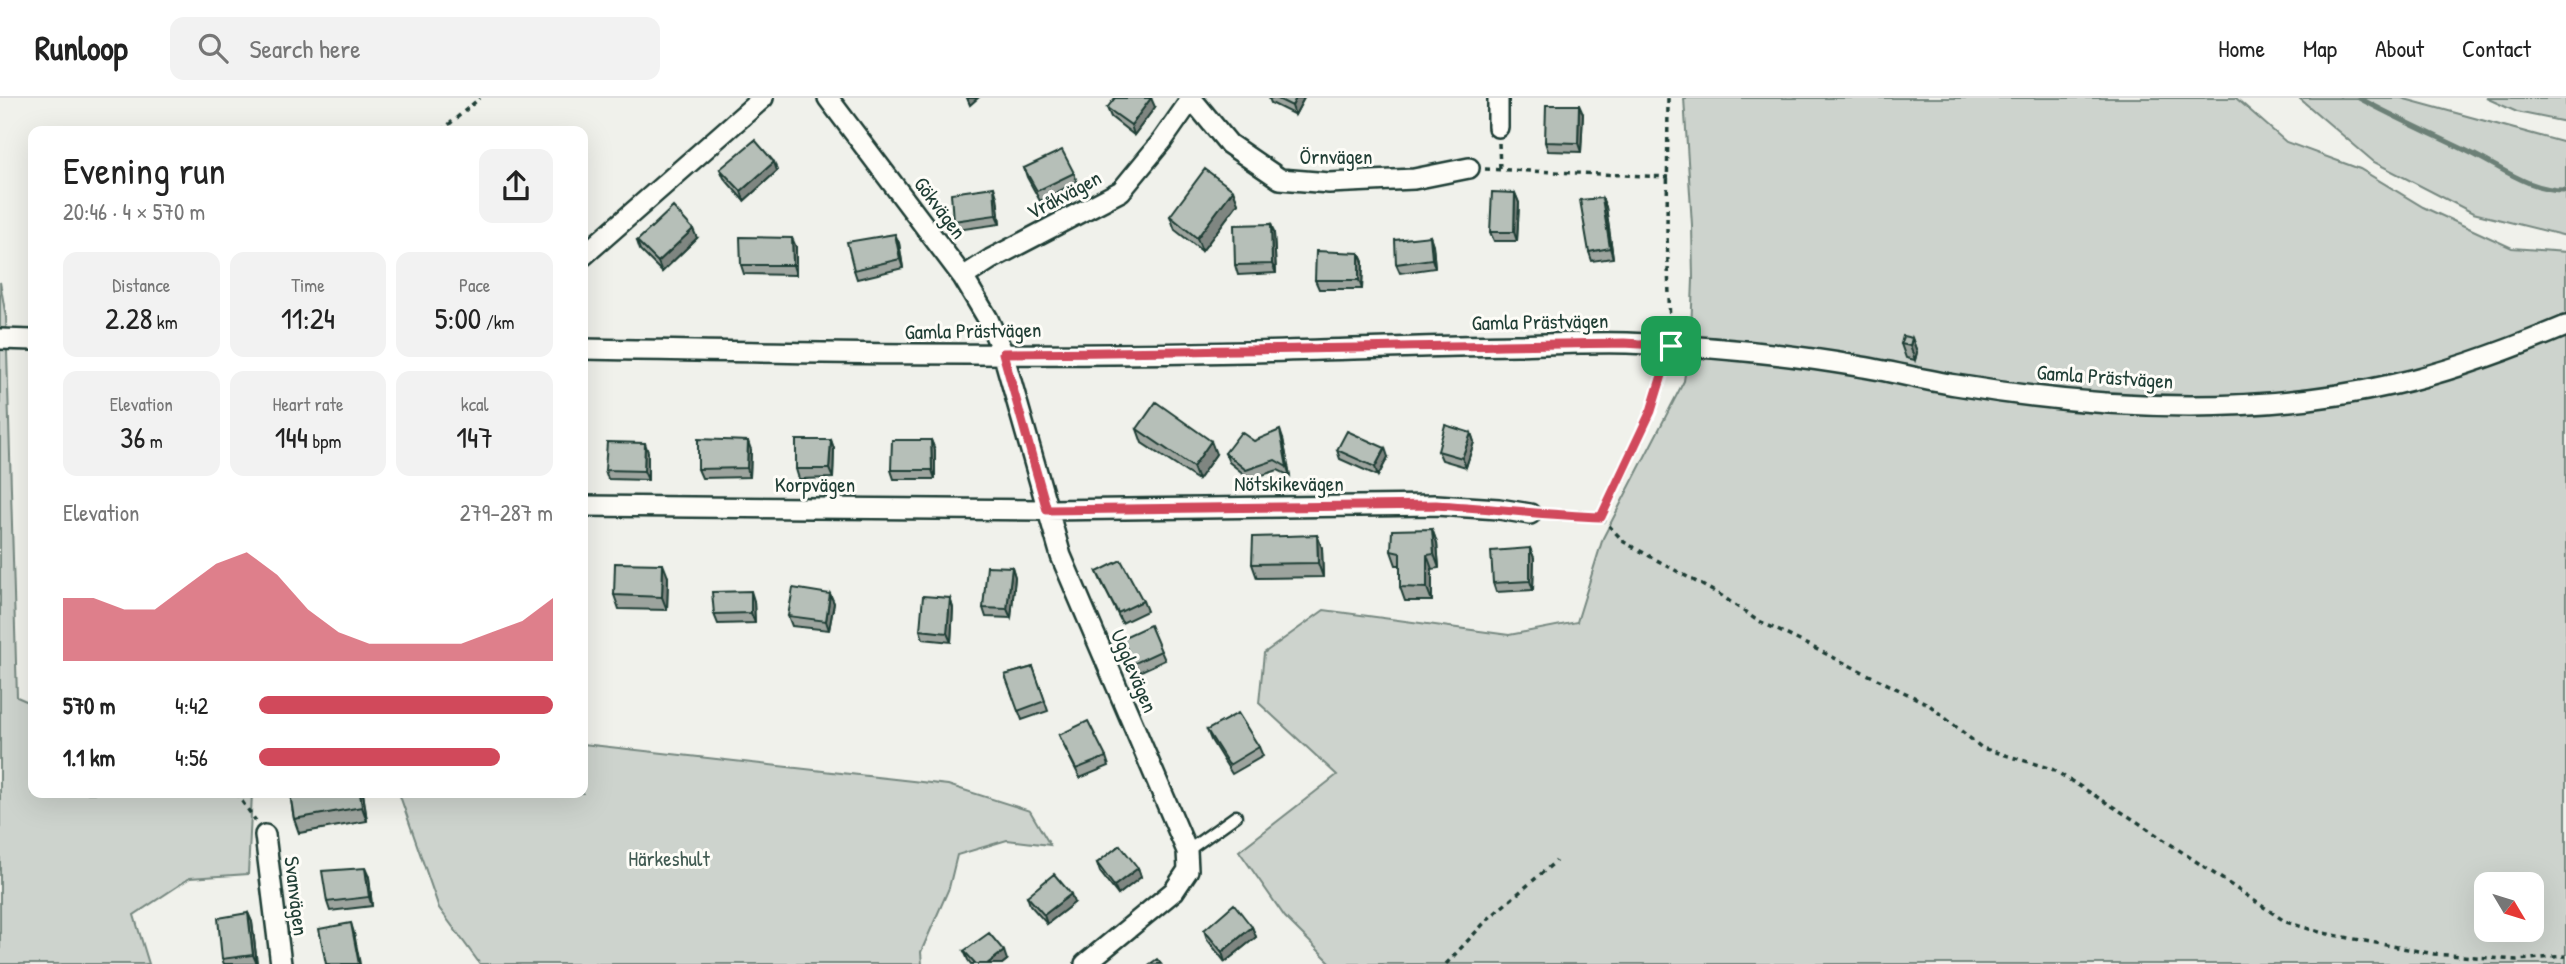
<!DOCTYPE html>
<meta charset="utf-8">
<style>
body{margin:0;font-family:"Patrick Hand",sans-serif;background:#f2f2f2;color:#222;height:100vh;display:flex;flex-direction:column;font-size:26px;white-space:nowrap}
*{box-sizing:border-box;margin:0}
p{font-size:23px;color:#767676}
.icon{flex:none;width:38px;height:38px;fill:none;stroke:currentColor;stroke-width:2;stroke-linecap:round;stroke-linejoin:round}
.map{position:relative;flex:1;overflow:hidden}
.side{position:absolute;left:28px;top:28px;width:560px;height:672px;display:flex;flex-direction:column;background:#fff;border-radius:14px;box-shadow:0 7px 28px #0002}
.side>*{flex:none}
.needle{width:46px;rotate:128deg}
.tools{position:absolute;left:2474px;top:774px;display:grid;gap:14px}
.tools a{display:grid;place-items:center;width:70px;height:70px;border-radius:14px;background:#fff;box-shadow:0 7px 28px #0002;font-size:35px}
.pin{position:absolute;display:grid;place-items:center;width:60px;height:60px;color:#fff;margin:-30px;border-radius:14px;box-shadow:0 4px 10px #0006}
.round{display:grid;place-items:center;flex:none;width:74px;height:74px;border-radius:14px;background:#f2f2f2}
.headline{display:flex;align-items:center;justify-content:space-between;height:119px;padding:0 35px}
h1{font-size:38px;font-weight:600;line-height:52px}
.figures{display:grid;grid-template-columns:repeat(3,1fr);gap:10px;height:119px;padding:7px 35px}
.figures div{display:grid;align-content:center;border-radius:14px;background:#f2f2f2;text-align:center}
.figures b{font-size:30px;font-weight:600}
.figures small{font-size:19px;font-weight:400}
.figures p{font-size:19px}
.chart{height:196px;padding:14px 35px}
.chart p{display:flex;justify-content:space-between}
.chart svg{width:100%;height:126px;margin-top:7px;fill:#d1495b;opacity:.7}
ul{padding:0 35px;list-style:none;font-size:23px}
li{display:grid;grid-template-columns:112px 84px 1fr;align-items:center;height:52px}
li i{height:18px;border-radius:9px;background:#d1495b}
header{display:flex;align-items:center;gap:42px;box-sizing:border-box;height:98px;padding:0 35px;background:#fff;border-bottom:2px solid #e0e0e0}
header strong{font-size:33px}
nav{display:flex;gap:38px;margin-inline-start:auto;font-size:24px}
.search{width:490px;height:63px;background:#f2f2f2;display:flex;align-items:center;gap:18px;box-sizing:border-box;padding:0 24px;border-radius:14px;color:#767676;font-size:26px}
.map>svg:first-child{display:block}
.green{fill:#cdd3cd;stroke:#768880;stroke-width:2;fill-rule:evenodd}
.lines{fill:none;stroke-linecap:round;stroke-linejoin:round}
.stream{stroke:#6c8077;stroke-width:5}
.service-casing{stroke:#1f3d34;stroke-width:15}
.minor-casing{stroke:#1f3d34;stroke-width:24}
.path{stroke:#1f3d34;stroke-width:3.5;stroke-dasharray:5 5;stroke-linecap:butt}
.service{stroke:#fdfcf7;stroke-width:10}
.minor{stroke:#fdfcf7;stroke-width:19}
.wall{fill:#9da49e;stroke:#1f3d34;stroke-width:2}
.shaded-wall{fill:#7f8681;stroke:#1f3d34;stroke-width:2}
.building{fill:#b6bfb8;stroke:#1f3d34;stroke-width:2}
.route-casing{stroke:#fff;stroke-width:14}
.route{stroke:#d1495b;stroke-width:9}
.labels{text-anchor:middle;stroke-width:6;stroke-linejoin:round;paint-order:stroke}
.street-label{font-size:21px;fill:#1f3d34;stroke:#fdfcf7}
.park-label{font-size:21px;fill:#425b53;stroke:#fdfcf7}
</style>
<header>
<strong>Runloop</strong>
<div class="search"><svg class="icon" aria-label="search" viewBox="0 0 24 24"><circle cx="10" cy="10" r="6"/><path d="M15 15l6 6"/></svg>Search here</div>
<nav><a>Home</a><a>Map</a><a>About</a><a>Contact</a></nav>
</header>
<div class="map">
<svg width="2566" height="866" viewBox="0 0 2566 866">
<rect width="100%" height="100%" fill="#f0f1eb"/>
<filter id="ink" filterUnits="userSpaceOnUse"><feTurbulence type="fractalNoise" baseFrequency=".0143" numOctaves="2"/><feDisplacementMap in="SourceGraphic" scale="14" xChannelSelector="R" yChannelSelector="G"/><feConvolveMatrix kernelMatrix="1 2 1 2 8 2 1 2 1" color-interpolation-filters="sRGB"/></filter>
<g filter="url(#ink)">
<path class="green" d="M1684 0H2236L2286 44 2360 71 2423 109 2512 150 2566 154V866H1332L1285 819 1239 753 1337 677 1259 605 1264 555 1324 512 1509 537 1577 524 1603 440 1684 283 1691 235 1693 181 1692 127ZM2487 786H2532V831H2487Z
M2299 0H2401L2566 45V138L2473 115 2374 64Z
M2486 0H2566V24L2517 14Z
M0 184 6 219 17 599 33 606V695H252L248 776 190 780 134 817 149 866H0Z
M583 646 948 687 1030 713 1050 747 1007 742 957 757 949 790 921 854 922 866H480L439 810 399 695H583Z"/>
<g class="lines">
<path class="stream" d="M2359 0C2396 20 2434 37 2471 55 2502 70 2530 93 2566 92"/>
<defs>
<path id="service" d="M1187 753 1236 718"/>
<path id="minor" d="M828 0 963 179 988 221 1003 255 1061 458 1187 753 1188 772 1174 793 1085 866
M1191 0 1229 46 1280 81 1329 85 1414 81 1469 70
M1498 29V0
M583 158 763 0
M963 179 991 161 1121 93 1162 43 1192 0
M0 241 33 242
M583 251C804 255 1025 259 1246 254 1336 252 1426 248 1517 247 1554 246 1591 244 1627 245 1704 248 1782 255 1857 268 1890 273 1923 282 1956 287 2099 311 2253 319 2395 286 2453 273 2511 251 2566 228
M583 408 1047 412 1436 407 1499 411 1530 416
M265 737 281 866"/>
</defs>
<use href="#service" class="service-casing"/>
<use href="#minor" class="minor-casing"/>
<path class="path" d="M1668 0 1667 135 1670 229
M441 33 480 0
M1499 45 1500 72
M1485 71 1669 79
M1666 264 1651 313 1601 419 1624 444 1722 498 1755 521 1928 606 1982 650 2052 671 2136 723 2286 824 2323 835 2434 856 2517 862 2566 858
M1546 417 1601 419
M236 695 256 723
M1446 866 1488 821 1556 763"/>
<use href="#service" class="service"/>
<use href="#minor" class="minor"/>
</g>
<path class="wall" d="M1269 0H1304L1295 17 1271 5Z
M1155 9 1134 37 1111 19 1107 10Z
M1583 16 1581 54 1548 53 1545 44Z
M774 64 777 73 744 103 724 80 720 71Z
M1024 70 1074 75 1077 84 1040 103 1027 79Z
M1233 92 1238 105 1202 153 1175 132 1170 118Z
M1515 95 1519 105 1517 143H1494L1490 134Z
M997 99 1000 126 957 132 953 123Z
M1602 100 1606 109 1613 160 1592 163 1589 154Z
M1271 126 1274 135 1276 175 1238 177 1235 167Z
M1430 138 1433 147 1435 170 1400 175 1396 166Z
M697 140 662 174 640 152 637 143Z
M899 145 903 170 857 181 854 172Z
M796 149V177L744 176 741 167Z
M1359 155 1363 164 1362 191H1319L1315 182Z
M1912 240 1917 254 1915 262 1906 260 1901 246Z
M1137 331 1216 356 1198 382 1142 345Z
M1471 335 1474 344 1466 369 1442 362 1438 353Z
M1283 341 1290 378 1278 372 1250 381 1229 364 1225 355 1254 343Z
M831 342 834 351 833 380 799 381 796 371Z
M931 342 935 352V381H894L891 372Z
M751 352 750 379 702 380 698 371Z
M1337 352 1388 359 1378 378 1340 361Z
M648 354V382L608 381 605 372Z
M1432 431 1437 445 1439 470 1432 471V503H1405L1400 489V467H1396L1391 453Z
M1317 437 1322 450 1323 479 1257 480 1252 466Z
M1530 450 1534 460 1533 492 1496 494 1493 485Z
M1012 469 1015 479 1011 520 986 519 983 510Z
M1097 474 1143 503 1147 513 1122 525 1101 483Z
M668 479 667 512 619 511 614 497Z
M830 496 834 505 829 532 792 528 788 518Z
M950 500 953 510 951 544 923 541 920 532Z
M754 503 755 525 718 526 714 516Z
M1122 540 1161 553 1165 562 1137 575Z
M1033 569 1048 613 1022 622 1005 577Z
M1207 632 1259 649 1263 658 1232 676 1211 642Z
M1059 637 1106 659 1109 668 1080 680 1063 646Z
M290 695H363L367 723 299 735 294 721Z
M1097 765 1138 770 1141 779 1118 797 1100 774Z
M369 779 372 808 330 813 327 804Z
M1027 798 1074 805 1047 826 1030 807Z
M248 815 252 824 257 866H224L222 861Z
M1252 829 1256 839 1225 864 1207 841 1204 832Z
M964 853 1007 862 1002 866H971L968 862Z"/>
<path class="shaded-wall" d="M967 0H978L970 7Z
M1151 0 1155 9 1134 37 1131 27Z
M1296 0H1304L1295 17 1292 8Z
M1579 7 1583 16 1581 54 1578 45Z
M774 64 777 73 744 103 741 93Z
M994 89 997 99 1000 126 996 117Z
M1233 92 1238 105 1202 153 1197 140Z
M1515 95 1519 105 1517 143 1514 134Z
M1602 100 1606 109 1613 160 1610 150Z
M1271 126 1274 135 1276 175 1272 166Z
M693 131 697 140 662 174 658 164Z
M895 136 899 145 903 170 900 161Z
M1430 138 1433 147 1435 170 1432 161Z
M792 140 796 149V177L793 167Z
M1359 155 1363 164 1362 191 1359 182Z
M1912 240 1917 254 1915 262 1910 248Z
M1280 332 1283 341 1290 378 1287 369Z
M1471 335 1474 344 1466 369 1462 360Z
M831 342 834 351 833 380 829 371Z
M931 342 935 352V381L932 372Z
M748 343 751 352 750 379 747 370Z
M1211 343 1216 356 1198 382 1193 369Z
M645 345 648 354V382L644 373Z
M1385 350 1388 359 1378 378 1375 369Z
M1432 431 1437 445 1439 470 1434 456Z
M1317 437 1322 450 1323 479 1318 465Z
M1530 450 1534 460 1533 492 1530 483Z
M1427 457 1432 471V503L1427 490Z
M663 466 668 479 667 512 662 499Z
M1012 469 1015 479 1011 520 1007 511Z
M751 493 754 503 755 525 751 515Z
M830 496 834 505 829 532 826 523Z
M950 500 953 510 951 544 947 535Z
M360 695H363L367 723 362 709Z
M365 770 369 779 372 808 369 799Z
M1138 770 1141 779 1118 797 1114 788Z
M1071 796 1074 805 1047 826 1044 817Z
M248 815 252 824 257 866 253 857Z
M351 825 354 835 360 866H359Z
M1252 829 1256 839 1225 864 1222 854Z
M1004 853 1007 862 1002 866H987Z"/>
<path class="building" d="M1115 0H1151L1131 27 1107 10Z
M1276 0H1296L1292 8Z
M1546 7H1579L1578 45 1545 44Z
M755 42 774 64 741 93 720 71Z
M1062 52 1074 75 1037 93 1024 70Z
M1205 71 1233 92 1197 140 1170 118Z
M994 89 996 117 953 123 951 95Z
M1492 94 1515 95 1514 134H1490Z
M1602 100 1610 150 1589 154 1580 102Z
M673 109 693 131 658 164 637 143Z
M1271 126 1272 166 1235 167 1234 127Z
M895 136 900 161 854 172 847 144Z
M1430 138 1432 161 1396 166 1395 142Z
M740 139 792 140 793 167H741Z
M1316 153 1359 155V182H1315Z
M1903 238 1912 240 1910 248 1901 246Z
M1156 304 1211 343 1193 369 1137 331Z
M1445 327 1471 335 1462 360 1438 353Z
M1280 332 1287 369 1275 362 1246 372 1225 355 1241 334 1254 343Z
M1347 333 1385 350 1375 369 1337 352Z
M698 341 748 343 747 370 698 371Z
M796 342H831L829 371H796Z
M892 342H931L932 372H891Z
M607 344 645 345 644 373 605 372Z
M1432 431 1434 456 1427 457V490L1400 489V455L1391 453 1392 432Z
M1317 437 1318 465 1252 466 1253 439Z
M1530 450V483L1493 485 1491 453Z
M1121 462 1143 503 1118 515 1097 474Z
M615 465 663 466 662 499 614 497Z
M987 468 1012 469 1007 511 983 510Z
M793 490 830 496 826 523 788 518Z
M751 493V515L714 516 712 494Z
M923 498 950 500 947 535 920 532Z
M1150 527 1161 553 1133 566 1122 540Z
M1033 569 1045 603 1018 613 1005 577Z
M1238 615 1259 649 1229 667 1207 632Z
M1088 623 1106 659 1076 671 1059 637Z
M290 695H360L362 709 294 721Z
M1120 747 1138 770 1114 788 1097 765Z
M365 770 369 799 327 804 322 773Z
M1054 776 1071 796 1044 817 1027 798Z
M1234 806 1252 829 1222 854 1204 832Z
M248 815 253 857 222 861 218 820Z
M351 825 359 866H326L319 831Z
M989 835 1004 853 987 866H976L964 853Z
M1157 861 1161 866H1150Z"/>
</g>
<g class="lines" filter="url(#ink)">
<defs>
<path id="route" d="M1624 245 1671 248 1651 313 1601 419C1545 417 1491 410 1436 407L1047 412 1003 255C1210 254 1417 248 1624 245Z"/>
</defs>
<use href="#route" class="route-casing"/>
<use href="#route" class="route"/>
</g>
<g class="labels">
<g class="street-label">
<text x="1336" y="66">Örnvägen</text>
<text transform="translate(1064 97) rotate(-28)" y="7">Vråkvägen</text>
<text transform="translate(940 110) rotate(53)" y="7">Gökvägen</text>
<text transform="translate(1540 224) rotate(-1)" y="7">Gamla Prästvägen</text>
<text transform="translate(973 233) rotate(-1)" y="7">Gamla Prästvägen</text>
<text transform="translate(2105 279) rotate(4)" y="7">Gamla Prästvägen</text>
<text x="1289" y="393">Nötskikevägen</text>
<text x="815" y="394">Korpvägen</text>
<text transform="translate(1134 573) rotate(67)" y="7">Ugglevägen</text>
<text transform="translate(296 798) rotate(83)" y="7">Svanvägen</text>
</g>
<g class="park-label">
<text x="669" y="768">Härkeshult</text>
</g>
</g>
</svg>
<div class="tools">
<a><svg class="needle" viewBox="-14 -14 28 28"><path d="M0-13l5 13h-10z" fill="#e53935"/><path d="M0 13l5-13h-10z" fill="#767676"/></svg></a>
</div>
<div class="pin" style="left:1671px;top:248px;background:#1e9e55"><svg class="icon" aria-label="arrive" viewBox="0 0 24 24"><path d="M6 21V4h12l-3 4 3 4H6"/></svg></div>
<section class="side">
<div class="headline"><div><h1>Evening run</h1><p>20:46 · 4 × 570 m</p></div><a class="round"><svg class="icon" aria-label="share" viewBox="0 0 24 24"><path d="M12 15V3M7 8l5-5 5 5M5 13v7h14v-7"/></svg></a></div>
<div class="figures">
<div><p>Distance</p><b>2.28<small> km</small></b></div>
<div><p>Time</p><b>11:24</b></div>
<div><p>Pace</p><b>5:00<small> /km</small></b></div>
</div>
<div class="figures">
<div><p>Elevation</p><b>36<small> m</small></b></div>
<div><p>Heart rate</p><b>144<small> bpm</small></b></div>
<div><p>kcal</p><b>147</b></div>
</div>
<div class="chart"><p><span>Elevation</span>279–287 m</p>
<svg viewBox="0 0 160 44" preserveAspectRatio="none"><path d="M0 44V22L10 22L20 26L30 26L40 18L50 10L60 6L70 14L80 26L90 34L100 38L110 38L120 38L130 38L140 34L150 30L160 22V44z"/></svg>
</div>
<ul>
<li><b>570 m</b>4:42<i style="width:100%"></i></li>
<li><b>1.1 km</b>4:56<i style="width:82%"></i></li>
</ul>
</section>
</div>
